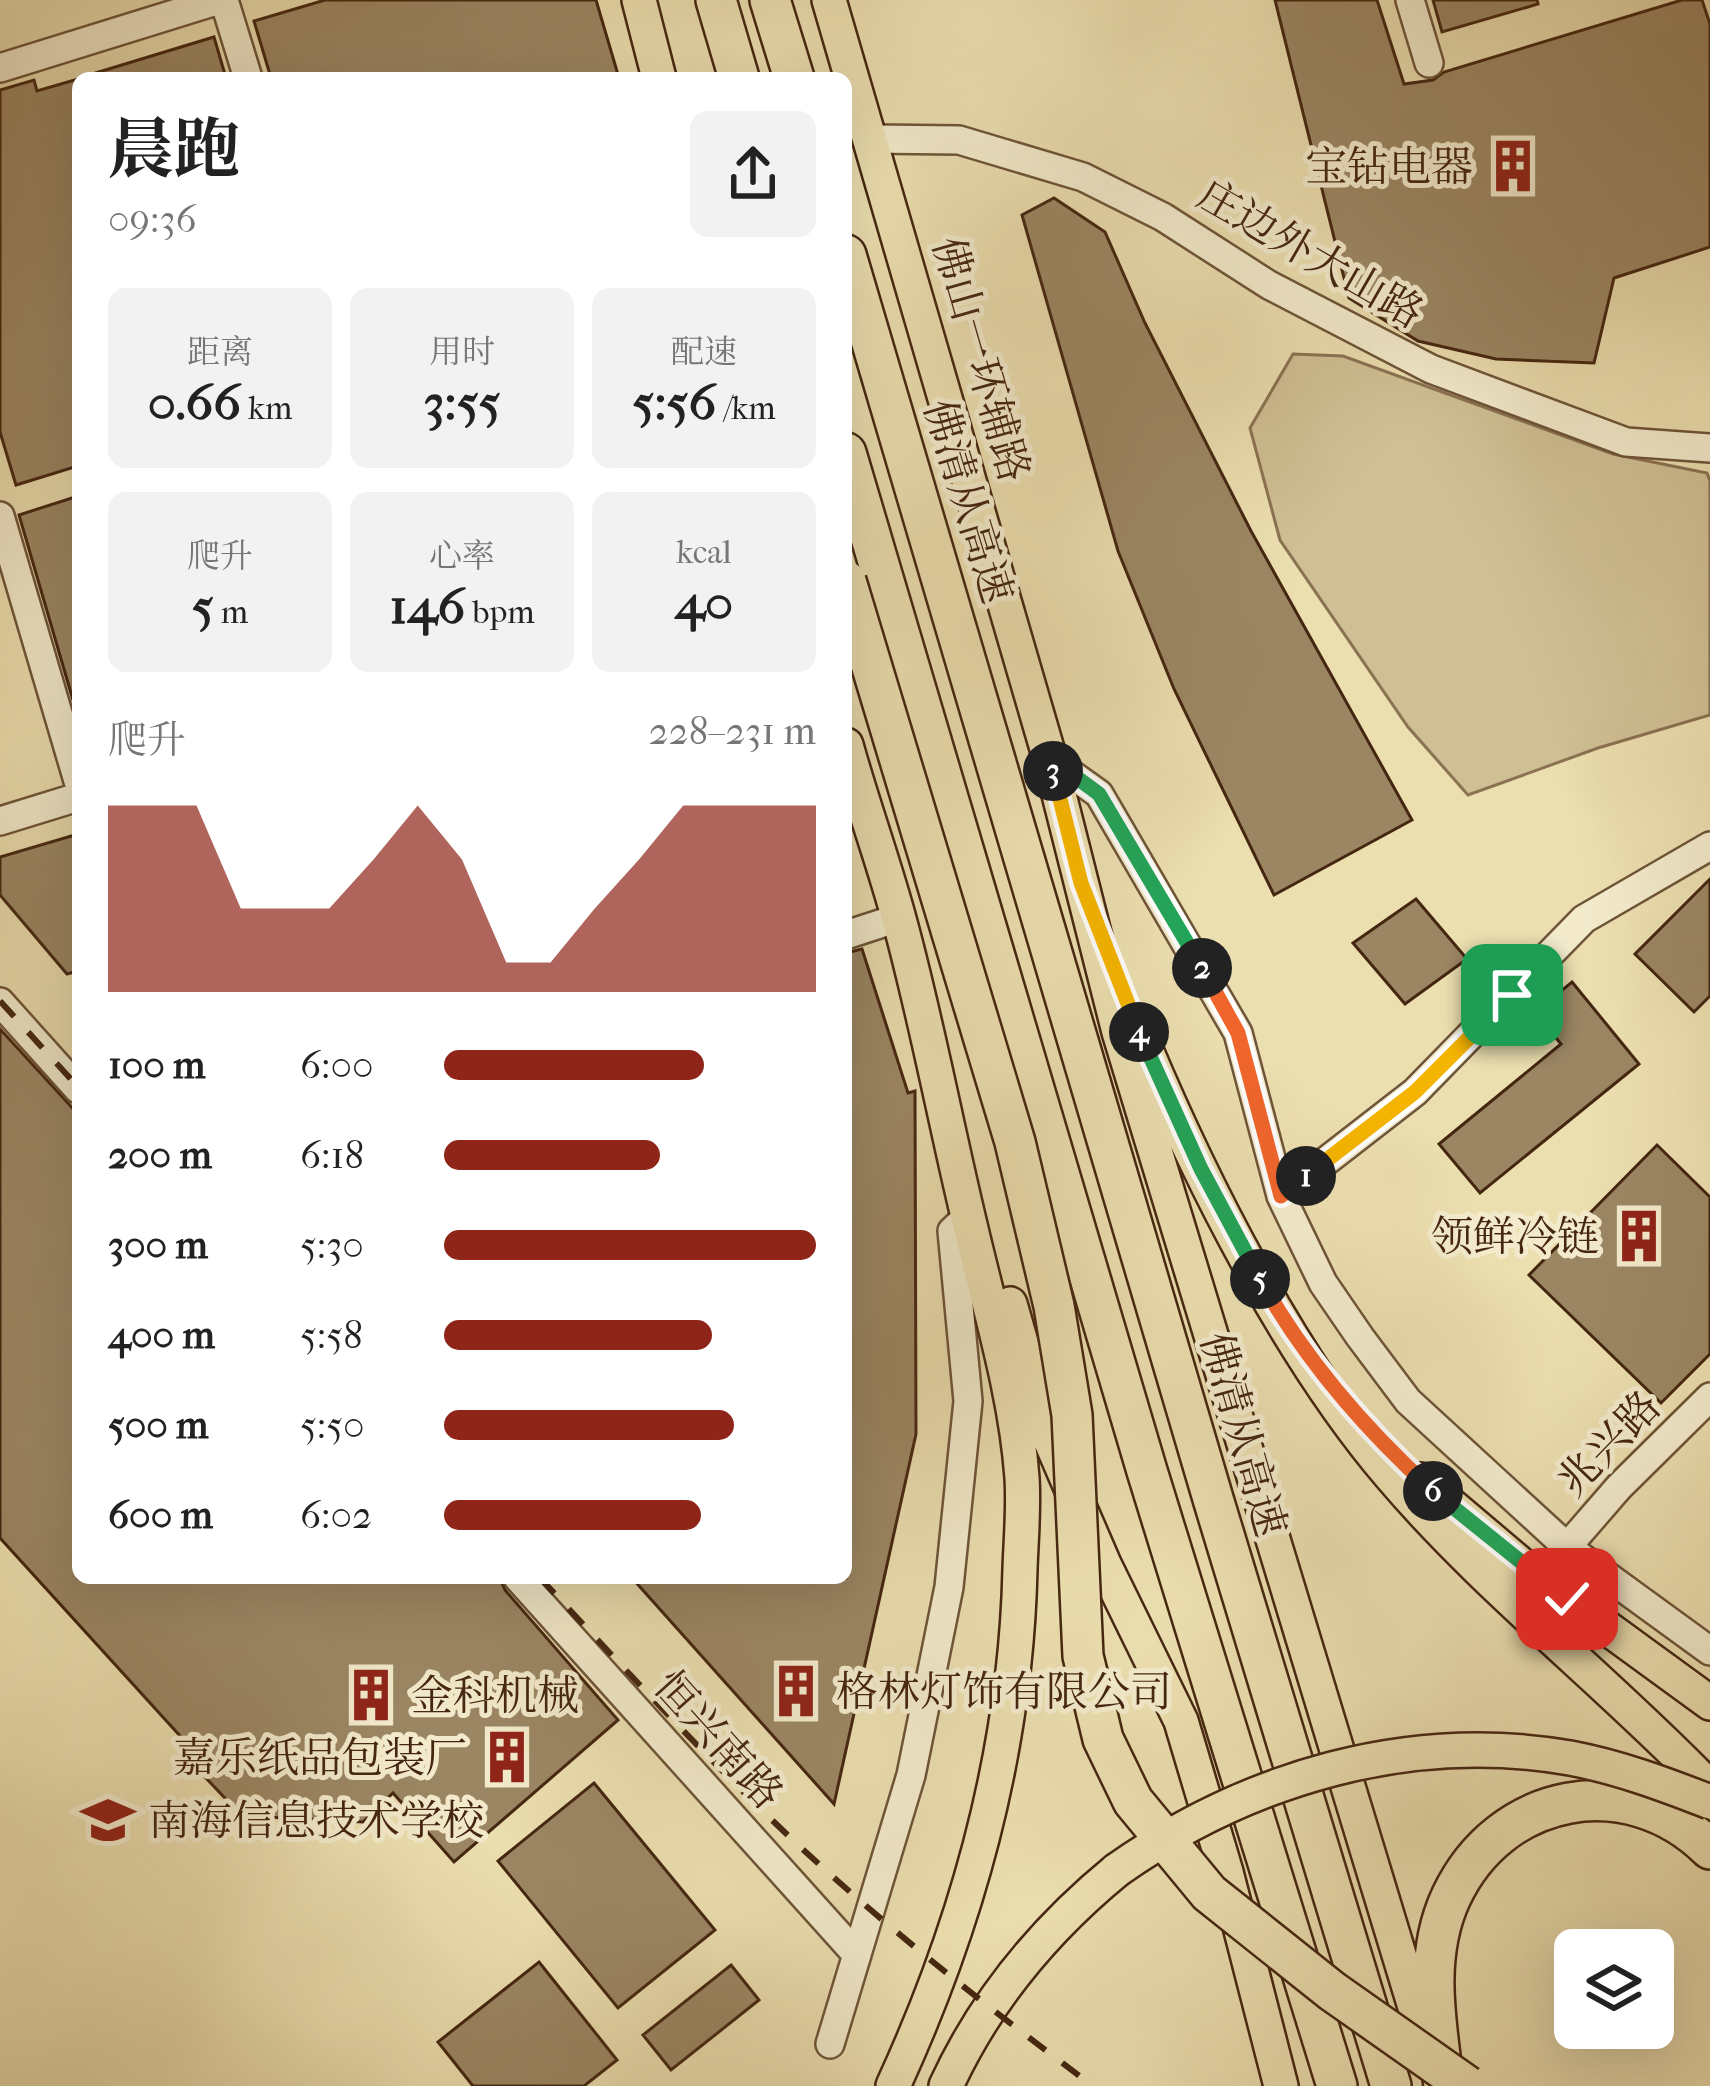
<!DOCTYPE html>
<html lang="zh">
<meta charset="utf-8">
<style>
body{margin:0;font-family:"IM FELL French Canon","Noto Serif SC",serif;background:#f2f2f2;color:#222;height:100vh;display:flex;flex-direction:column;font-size:45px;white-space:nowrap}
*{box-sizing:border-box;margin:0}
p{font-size:39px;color:#767676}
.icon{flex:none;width:66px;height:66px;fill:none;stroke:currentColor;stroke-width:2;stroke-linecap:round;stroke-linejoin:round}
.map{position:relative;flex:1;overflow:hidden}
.details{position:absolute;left:72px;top:72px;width:780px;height:1512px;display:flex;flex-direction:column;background:#fff;border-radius:18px;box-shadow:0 12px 48px #0002}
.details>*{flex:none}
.fabs{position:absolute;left:1554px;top:1929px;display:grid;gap:24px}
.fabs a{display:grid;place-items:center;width:120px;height:120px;border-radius:18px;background:#fff;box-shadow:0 12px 48px #0002;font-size:60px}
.pin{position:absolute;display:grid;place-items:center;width:102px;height:102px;color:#fff;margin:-51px;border-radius:24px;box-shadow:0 6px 18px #0006}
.km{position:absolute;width:60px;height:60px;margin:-30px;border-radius:50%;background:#222;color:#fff;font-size:33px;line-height:60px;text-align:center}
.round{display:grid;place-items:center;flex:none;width:126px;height:126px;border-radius:18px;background:#f2f2f2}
.head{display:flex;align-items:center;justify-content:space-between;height:204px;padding:0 36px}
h1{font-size:66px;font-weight:700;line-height:90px}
.stats{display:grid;grid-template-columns:repeat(3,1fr);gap:18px;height:204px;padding:12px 36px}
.stats div{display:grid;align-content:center;border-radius:18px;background:#f2f2f2;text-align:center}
.stats b{font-size:51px;font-weight:700}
.stats small{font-size:33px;font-weight:400}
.stats p{font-size:33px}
.chart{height:336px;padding:24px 36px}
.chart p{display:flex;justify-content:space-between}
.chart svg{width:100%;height:216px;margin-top:12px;fill:#8f2418;opacity:.7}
ul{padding:0 36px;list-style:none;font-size:39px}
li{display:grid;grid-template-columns:192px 144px 1fr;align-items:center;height:90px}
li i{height:30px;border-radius:15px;background:#8f2418}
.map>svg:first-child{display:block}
.green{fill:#cfbf94;stroke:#8a7252;stroke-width:3}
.building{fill:#9b8663;stroke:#452610;stroke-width:3}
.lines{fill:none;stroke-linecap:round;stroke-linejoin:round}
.minor-casing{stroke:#6e5438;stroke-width:32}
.major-casing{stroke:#452610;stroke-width:38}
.highway-casing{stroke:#452610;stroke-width:44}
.minor{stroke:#f2eacb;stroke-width:27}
.major{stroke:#ebdeaf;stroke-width:33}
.highway{stroke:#ebdeaf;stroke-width:39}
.rail{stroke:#452610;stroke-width:6;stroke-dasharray:21 21;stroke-linecap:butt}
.major-bridge-casing{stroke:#452610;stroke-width:38;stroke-linecap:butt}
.highway-bridge-casing{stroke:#452610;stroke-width:44;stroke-linecap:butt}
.major-bridge{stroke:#ebdeaf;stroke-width:33}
.highway-bridge{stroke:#ebdeaf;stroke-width:39}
.split-1-casing{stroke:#fff;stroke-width:24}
.split-2-casing{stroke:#fff;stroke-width:24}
.split-3-casing{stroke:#fff;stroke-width:24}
.split-4-casing{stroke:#fff;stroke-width:24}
.split-5-casing{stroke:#fff;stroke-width:24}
.split-6-casing{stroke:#fff;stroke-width:24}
.split-7-casing{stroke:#fff;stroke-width:24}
.split-1{stroke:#f5b400;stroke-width:15}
.split-2{stroke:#f0652b;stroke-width:15}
.split-3{stroke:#22a559;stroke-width:15}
.split-4{stroke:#f5b400;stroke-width:15}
.split-5{stroke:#22a559;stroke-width:15}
.split-6{stroke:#f0652b;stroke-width:15}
.split-7{stroke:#22a559;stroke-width:15}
.labels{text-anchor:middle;stroke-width:10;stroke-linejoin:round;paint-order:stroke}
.poi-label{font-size:42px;fill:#452610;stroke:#f2eacb;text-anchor:end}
.street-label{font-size:42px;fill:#452610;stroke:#f2eacb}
</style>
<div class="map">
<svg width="1710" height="2086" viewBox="0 0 1710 2086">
<rect width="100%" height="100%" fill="#ebdeaf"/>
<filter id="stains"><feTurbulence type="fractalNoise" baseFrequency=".00167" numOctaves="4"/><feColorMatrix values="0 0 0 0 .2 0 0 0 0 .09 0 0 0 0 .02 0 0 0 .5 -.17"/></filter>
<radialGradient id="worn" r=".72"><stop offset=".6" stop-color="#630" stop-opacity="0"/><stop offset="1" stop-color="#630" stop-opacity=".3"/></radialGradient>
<path class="green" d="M1293 354 1343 356 1613 454 1707 473 1710 481V715L1598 748 1468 795 1408 727 1280 540 1250 428Z"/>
<path class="building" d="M325 0H596L619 78H271L254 21Z
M1275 0H1377L1404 84 1433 80 1444 72 1682 0H1702L1710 24V247L1614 278 1594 363 1496 359 1418 341 1349 298Z
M1433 0H1537L1538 4 1442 32Z
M214 37 226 78H93L92 74Z
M78 79V466L16 485 0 432V90L34 80 37 91Z
M1054 198 1105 232 1145 323 1251 531 1412 820 1274 895 1174 689 1118 551 1022 215Z
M78 496V706L75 707 19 515Z
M78 834V971L67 974 0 895V857Z
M1710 879V996L1694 1012 1635 954Z
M1416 899 1467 959 1405 1004 1353 943Z
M862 949 908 1093 915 1091 916 1434 834 1804 632 1578H846V953Z
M1572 982 1639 1064 1480 1193 1439 1144 1561 1044 1535 1012Z
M0 1029 78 1114V1578H500L505 1590 618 1720 454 1862 393 1793 363 1822 242 1816 184 1755 191 1748 0 1538Z
M1657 1145 1710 1197V1354L1661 1403 1529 1275Z
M594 1783 715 1930 618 2008 498 1861Z
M539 1962 617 2060 584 2086H473L438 2042Z
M731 1965 759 2000 671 2070 643 2035Z"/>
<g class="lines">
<defs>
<path id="minor" d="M224 0 248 78
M1410 0 1429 63
M0 68 219 0
M871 139 959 140 1083 177 1163 217 1269 285 1431 369 1626 442 1710 448
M0 516 78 781
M1050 759 1099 794 1238 1033 1281 1196 1323 1283 1360 1337 1408 1401 1567 1547 1710 1651
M0 821 78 797
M846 935 898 918
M0 1002 78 1089
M1281 1196 1415 1092 1584 919 1710 846
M1567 1547 1619 1487 1710 1397
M518 1578 857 1955
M830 2044 911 1775 949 1587 968 1401 952 1231 968 1216"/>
<path id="major" d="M639 0 659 78
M829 0 1050 759 1119 1032 1428 2050
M846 745C862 803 883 860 899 919 927 1021 946 1126 971 1229 990 1311 1016 1394 1022 1478 1024 1508 1021 1539 1020 1569 1016 1749 968 1923 893 2086
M1143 1043C1203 1186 1291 1359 1391 1476 1487 1589 1607 1681 1710 1788
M1010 1304 1046 1430 1104 1564 1181 1721 1226 1872 1281 2086
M1421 1480 1525 1568 1710 1703
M946 2086C985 2001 1045 1929 1117 1870"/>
<path id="highway" d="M716 0 739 78
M770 0 794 78
M846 255 1214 1502 1391 2086
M846 453 1147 1471 1337 2086
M1444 2086C1436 2023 1423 1957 1451 1897 1500 1792 1628 1768 1710 1849"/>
</defs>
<use href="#minor" class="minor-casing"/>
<use href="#major" class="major-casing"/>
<use href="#highway" class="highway-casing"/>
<use href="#minor" class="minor"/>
<use href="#major" class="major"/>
<use href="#highway" class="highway"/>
<path class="rail" d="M0 1001 78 1087
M540 1578C624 1668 706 1758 795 1842 889 1930 990 2009 1093 2086"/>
<defs>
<path id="major-bridge" d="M1117 1870C1248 1778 1409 1730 1570 1758 1618 1767 1664 1784 1710 1802"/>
<path id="highway-bridge" d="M846 581 1015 1142 1054 1306 1072 1415 1083 1656 1103 1739 1133 1801 1209 1893 1332 1991 1467 2086"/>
</defs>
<use href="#major-bridge" class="major-bridge-casing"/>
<use href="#highway-bridge" class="highway-bridge-casing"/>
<use href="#major-bridge" class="major-bridge"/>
<use href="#highway-bridge" class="highway-bridge"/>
</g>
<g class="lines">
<defs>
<path id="split-1" d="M1306 1176 1415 1092 1512 995"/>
<path id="split-2" d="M1202 968 1238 1033 1281 1196 1306 1176"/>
<path id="split-3" d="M1053 771 1050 758 1099 794 1202 968"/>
<path id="split-4" d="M1053 771 1081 883 1139 1032"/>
<path id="split-5" d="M1139 1032 1201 1169 1260 1279"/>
<path id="split-6" d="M1260 1279C1304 1359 1365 1429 1433 1491"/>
<path id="split-7" d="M1433 1491 1567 1599"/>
</defs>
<use href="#split-1" class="split-1-casing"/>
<use href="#split-2" class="split-2-casing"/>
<use href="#split-3" class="split-3-casing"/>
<use href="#split-4" class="split-4-casing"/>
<use href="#split-5" class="split-5-casing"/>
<use href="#split-6" class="split-6-casing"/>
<use href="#split-7" class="split-7-casing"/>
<use href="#split-1" class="split-1"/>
<use href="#split-2" class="split-2"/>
<use href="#split-3" class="split-3"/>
<use href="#split-4" class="split-4"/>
<use href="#split-5" class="split-5"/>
<use href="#split-6" class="split-6"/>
<use href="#split-7" class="split-7"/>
</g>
<defs>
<symbol id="building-bare" viewBox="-9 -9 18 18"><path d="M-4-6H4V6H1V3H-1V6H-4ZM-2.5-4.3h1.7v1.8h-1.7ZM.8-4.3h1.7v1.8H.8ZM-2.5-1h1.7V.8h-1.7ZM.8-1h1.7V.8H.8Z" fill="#8f2418" stroke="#f2eacb" stroke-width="2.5" paint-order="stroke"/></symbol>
<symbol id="school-bare" viewBox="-9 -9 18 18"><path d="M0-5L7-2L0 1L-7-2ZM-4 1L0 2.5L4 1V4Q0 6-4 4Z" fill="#8f2418" stroke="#f2eacb" stroke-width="2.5" paint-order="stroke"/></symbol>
</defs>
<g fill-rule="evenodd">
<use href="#building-bare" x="1475" y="128" width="76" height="76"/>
<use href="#building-bare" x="1601" y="1198" width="76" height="76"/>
<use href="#building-bare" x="758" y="1653" width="76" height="76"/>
<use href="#building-bare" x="333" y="1657" width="76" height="76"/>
<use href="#building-bare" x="469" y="1719" width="76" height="76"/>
<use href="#school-bare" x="70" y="1782" width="76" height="76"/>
</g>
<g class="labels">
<g class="poi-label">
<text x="1473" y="181">宝钻电器</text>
<text x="1599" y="1251">领鲜冷链</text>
<text x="836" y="1706" text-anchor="start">格林灯饰有限公司</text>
<text x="411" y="1710" text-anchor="start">金科机械</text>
<text x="467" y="1772">嘉乐纸品包装厂</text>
<text x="148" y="1835" text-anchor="start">南海信息技术学校</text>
</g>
<g class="street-label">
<text transform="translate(1311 253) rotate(30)" y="15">庄边外大山路</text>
<text transform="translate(982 359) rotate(74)" y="15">佛山一环辅路</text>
<text transform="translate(969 501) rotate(73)" y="15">佛清从高速</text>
<text transform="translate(1244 1434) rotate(74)" y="15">佛清从高速</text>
<text transform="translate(1608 1443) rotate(-46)" y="15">兆兴路</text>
<text transform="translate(719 1739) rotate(48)" y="15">恒兴南路</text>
</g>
</g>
<rect width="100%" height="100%" filter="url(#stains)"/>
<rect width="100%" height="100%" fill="url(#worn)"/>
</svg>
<div class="fabs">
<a><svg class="icon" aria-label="layers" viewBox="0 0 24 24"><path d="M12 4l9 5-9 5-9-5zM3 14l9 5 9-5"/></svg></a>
</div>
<div class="pin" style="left:1512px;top:995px;background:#1e9e55"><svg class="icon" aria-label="arrive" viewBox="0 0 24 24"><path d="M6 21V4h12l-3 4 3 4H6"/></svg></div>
<div class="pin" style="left:1567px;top:1599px;background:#d93025"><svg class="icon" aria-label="check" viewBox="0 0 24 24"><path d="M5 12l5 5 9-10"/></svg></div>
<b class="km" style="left:1306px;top:1176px">1</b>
<b class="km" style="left:1202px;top:968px">2</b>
<b class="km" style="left:1053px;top:771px">3</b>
<b class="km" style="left:1139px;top:1032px">4</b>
<b class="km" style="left:1260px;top:1279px">5</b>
<b class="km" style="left:1433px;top:1491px">6</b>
<section class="details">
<div class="head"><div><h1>晨跑</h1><p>09:36</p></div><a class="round"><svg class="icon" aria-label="share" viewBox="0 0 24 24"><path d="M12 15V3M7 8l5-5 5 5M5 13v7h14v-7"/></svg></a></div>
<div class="stats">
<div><p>距离</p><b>0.66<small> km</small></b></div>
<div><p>用时</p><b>3:55</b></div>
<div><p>配速</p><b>5:56<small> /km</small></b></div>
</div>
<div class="stats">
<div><p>爬升</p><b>5<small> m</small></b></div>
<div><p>心率</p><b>146<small> bpm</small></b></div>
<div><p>kcal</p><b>40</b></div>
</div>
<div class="chart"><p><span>爬升</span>228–231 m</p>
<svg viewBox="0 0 160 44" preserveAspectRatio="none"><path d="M0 44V6L10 6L20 6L30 27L40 27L50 27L60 17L70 6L80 17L90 38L100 38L110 27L120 17L130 6L140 6L150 6L160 6V44z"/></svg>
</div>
<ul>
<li><b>100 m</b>6:00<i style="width:70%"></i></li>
<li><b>200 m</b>6:18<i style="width:58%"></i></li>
<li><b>300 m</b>5:30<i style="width:100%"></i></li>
<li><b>400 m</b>5:58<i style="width:72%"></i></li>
<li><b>500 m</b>5:50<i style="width:78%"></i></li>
<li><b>600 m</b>6:02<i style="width:69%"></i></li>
</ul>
</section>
</div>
